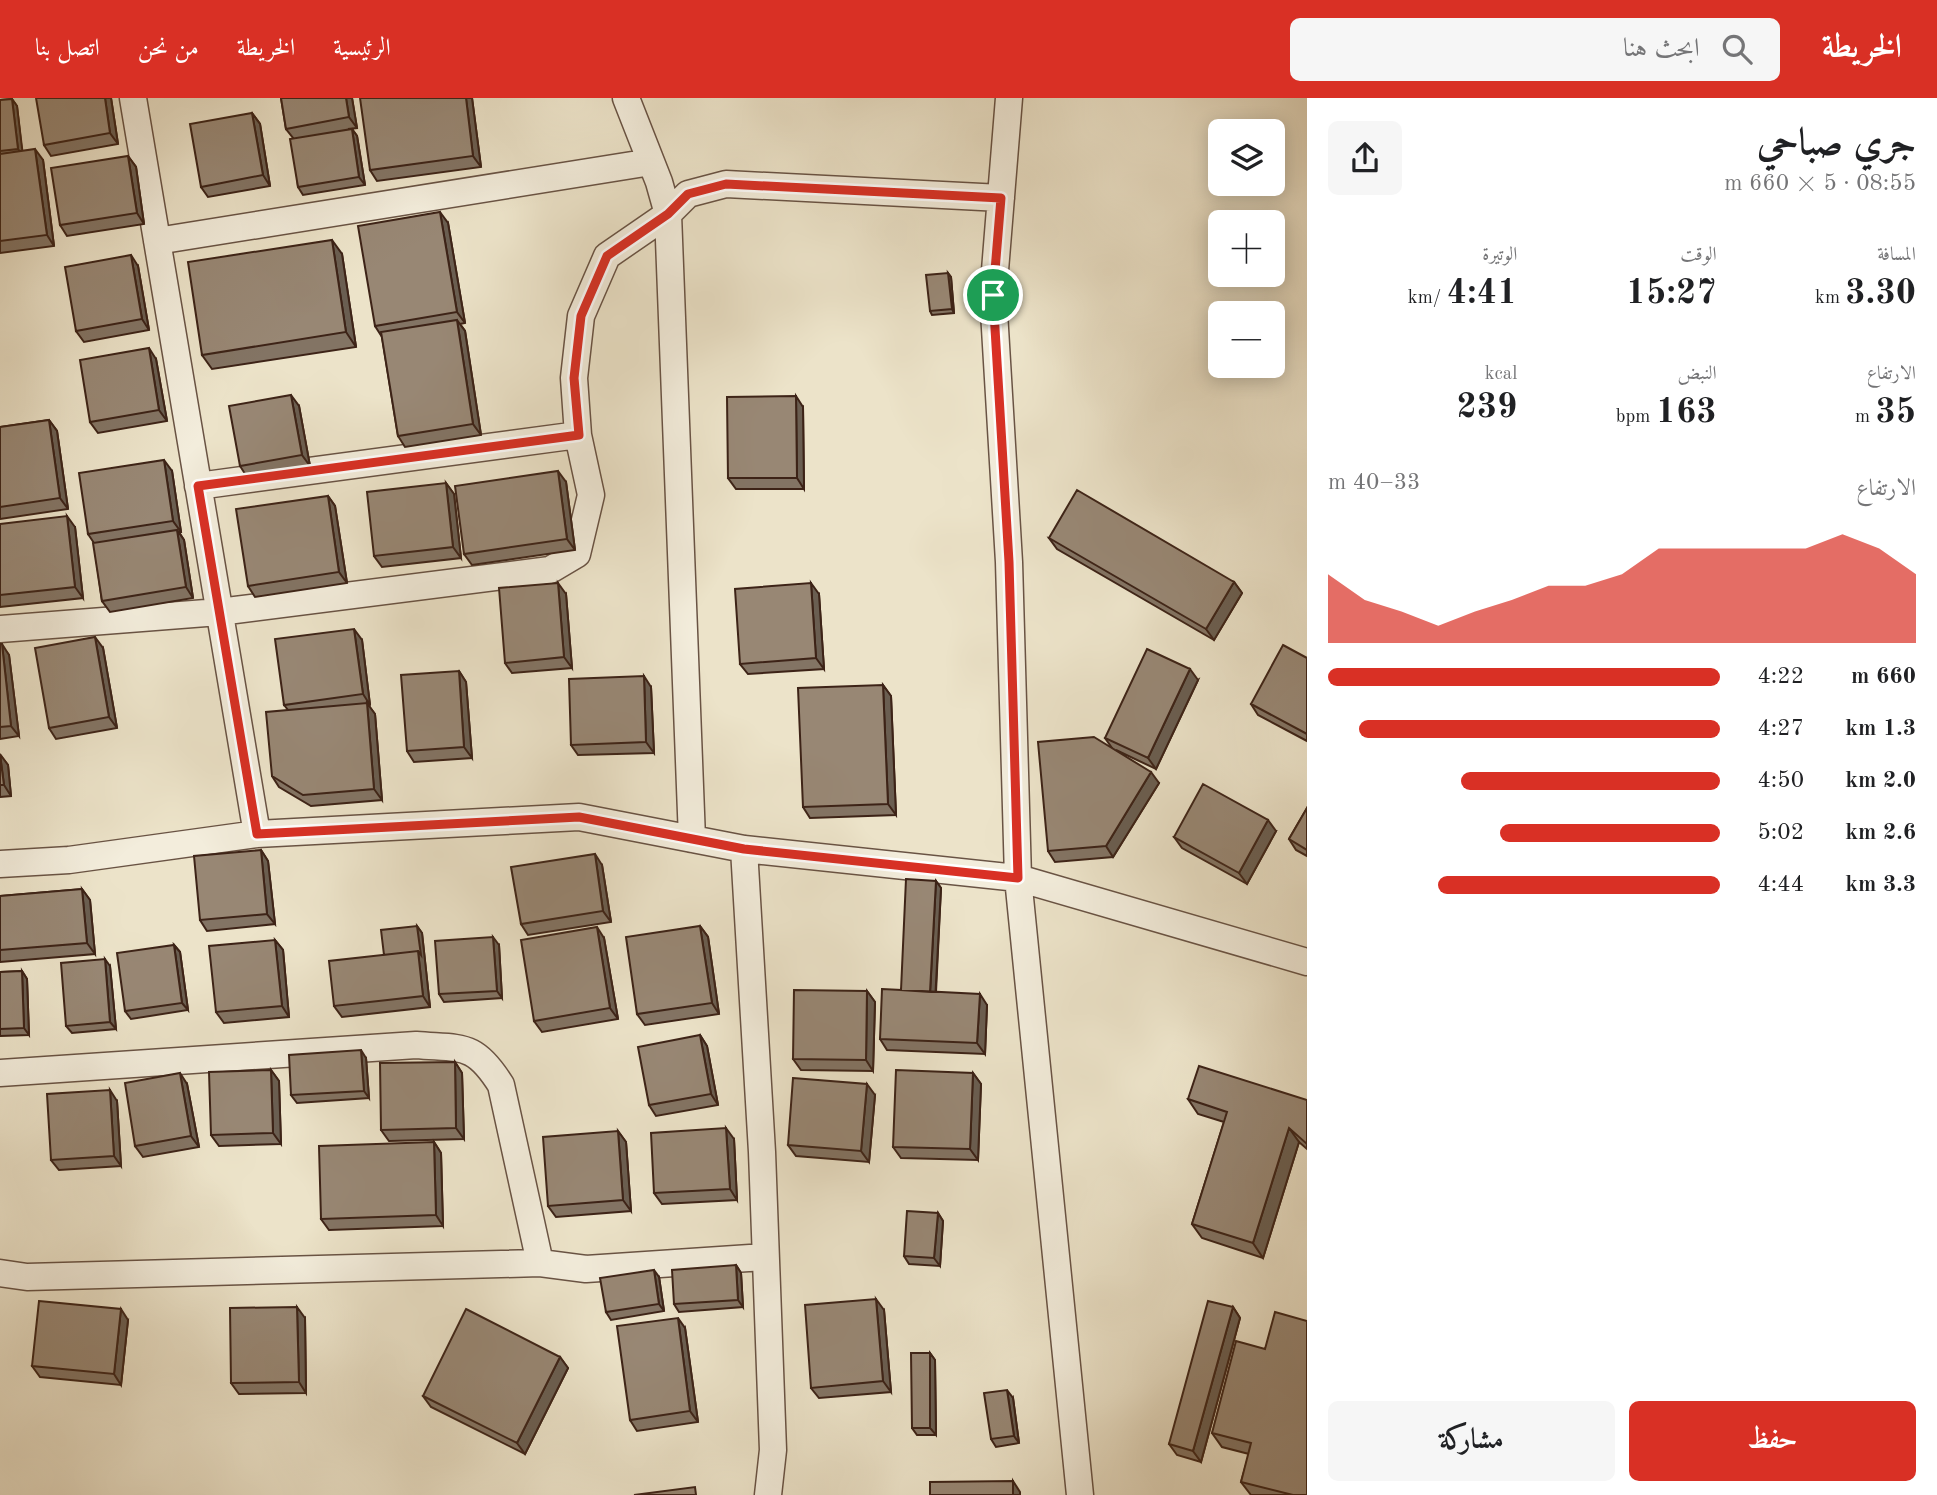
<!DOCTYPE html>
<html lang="ar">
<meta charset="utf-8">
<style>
body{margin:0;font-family:"Old Standard TT",Amiri,serif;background:#f6f6f6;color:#202124;direction:rtl;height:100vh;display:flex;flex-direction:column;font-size:26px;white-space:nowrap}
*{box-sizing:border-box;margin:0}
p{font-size:23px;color:#757577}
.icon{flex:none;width:38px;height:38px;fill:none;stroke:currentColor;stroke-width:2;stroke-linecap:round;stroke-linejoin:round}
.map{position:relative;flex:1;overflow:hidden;direction:ltr}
.sheet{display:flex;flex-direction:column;background:#fff;width:630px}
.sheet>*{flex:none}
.fabs{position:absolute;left:1208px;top:21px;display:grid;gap:14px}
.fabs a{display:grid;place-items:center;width:77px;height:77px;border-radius:10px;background:#fff;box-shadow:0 4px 18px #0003;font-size:35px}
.pin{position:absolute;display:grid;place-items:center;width:60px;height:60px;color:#fff;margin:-30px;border:4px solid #fff;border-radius:50%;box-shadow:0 2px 7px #0007}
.round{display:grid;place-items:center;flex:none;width:74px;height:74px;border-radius:10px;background:#f6f6f6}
.head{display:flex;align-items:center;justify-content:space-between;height:119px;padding:0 21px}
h1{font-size:38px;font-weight:700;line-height:52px}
.metrics{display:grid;grid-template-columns:repeat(3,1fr);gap:10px;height:119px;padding:7px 21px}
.metrics div{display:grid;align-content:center}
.metrics b{font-size:35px;font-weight:700}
.metrics small{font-size:19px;font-weight:400}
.metrics p{font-size:19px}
.chart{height:196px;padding:14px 21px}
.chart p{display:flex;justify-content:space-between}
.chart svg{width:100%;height:126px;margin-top:7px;fill:#d93025;opacity:.7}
.action{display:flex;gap:14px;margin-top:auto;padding:14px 21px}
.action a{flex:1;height:80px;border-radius:10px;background:#d93025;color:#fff;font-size:28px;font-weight:700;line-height:80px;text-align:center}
.action a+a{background:#f6f6f6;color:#202124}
ul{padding:0 21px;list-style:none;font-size:23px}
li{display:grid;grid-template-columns:112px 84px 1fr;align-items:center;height:52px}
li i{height:18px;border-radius:9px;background:#d93025}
header{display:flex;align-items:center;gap:42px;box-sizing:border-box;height:98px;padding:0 35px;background:#d93025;color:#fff}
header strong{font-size:33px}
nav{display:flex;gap:38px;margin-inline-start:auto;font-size:24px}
.search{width:490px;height:63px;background:#f6f6f6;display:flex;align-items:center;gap:18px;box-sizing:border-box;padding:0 24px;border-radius:10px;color:#757577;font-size:26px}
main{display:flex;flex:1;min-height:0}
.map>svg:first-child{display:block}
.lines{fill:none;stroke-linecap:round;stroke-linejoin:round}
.street-casing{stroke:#695344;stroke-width:29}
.street{stroke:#f3eddc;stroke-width:26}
.wall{fill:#837464;stroke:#3d2317;stroke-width:2}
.shaded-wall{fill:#6a5e51;stroke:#3d2317;stroke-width:2}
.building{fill:#988774;stroke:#3d2317;stroke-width:2}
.route-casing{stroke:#fff;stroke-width:14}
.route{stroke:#d93025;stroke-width:9}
</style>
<header>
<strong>الخريطة</strong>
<div class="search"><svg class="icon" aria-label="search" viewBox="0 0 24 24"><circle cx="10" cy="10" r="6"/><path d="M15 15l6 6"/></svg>ابحث هنا</div>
<nav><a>الرئيسية</a><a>الخريطة</a><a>من نحن</a><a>اتصل بنا</a></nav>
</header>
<main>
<section class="sheet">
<div class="head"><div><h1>جري صباحي</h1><p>08:55 · 5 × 660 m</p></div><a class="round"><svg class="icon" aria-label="share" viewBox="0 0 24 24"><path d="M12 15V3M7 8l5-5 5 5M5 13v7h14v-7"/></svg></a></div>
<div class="metrics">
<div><p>المسافة</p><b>3.30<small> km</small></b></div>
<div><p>الوقت</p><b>15:27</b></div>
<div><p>الوتيرة</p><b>4:41<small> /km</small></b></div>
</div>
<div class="metrics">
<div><p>الارتفاع</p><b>35<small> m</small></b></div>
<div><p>النبض</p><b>163<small> bpm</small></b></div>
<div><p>kcal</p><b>239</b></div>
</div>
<div class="chart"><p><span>الارتفاع</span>33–40 m</p>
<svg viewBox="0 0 160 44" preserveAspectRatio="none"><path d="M0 44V20L10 29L20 33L30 38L40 33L50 29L60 24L70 24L80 20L90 11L100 11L110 11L120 11L130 11L140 6L150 11L160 20V44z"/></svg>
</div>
<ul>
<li><b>660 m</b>4:22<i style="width:100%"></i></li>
<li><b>1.3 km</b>4:27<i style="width:92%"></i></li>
<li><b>2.0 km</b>4:50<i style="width:66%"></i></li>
<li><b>2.6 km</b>5:02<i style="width:56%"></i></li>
<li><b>3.3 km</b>4:44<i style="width:72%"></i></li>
</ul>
<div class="action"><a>حفظ</a><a>مشاركة</a></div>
</section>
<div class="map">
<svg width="1307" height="1397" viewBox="0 0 1307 1397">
<rect width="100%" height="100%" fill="#ece3c9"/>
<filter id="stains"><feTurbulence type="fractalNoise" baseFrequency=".00286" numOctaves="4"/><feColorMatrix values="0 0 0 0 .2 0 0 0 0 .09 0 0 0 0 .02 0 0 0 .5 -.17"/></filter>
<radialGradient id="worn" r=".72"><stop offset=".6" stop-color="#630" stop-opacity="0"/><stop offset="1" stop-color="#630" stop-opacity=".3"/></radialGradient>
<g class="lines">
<defs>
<path id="street" d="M133 0 257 736 579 719 744 751 1018 780 1307 864
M1009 0 993 197 1009 464 1018 780 1080 1397
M157 143 651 64
M198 388 578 337
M0 531 219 514 550 472 577 456 591 397 578 337 574 280 581 218 607 158 668 116 659 84 626 0
M692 741 668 116 688 96 726 86 1001 100
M744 751 762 1054 773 1352 768 1397
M0 766 69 762 257 736
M0 975 416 947C462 951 474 944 501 987L540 1165
M0 1175 27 1179 540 1165 586 1171 765 1159"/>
</defs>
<use href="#street" class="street-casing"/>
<use href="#street" class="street"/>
</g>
<path class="wall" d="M111 0 118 46 51 58 44 47Z
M281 0H352L357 30 348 31H352L357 38 365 87 303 97 298 89 293 40 286 31Z
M472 0 481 69 377 83 370 72Z
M12 1 17 8 22 53 43 62 54 148 0 155V2Z
M252 15 260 26 270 88 208 99 201 89Z
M128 58 136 69 144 126 67 138 60 127Z
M448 125 465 225 460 226 465 233 481 337 405 349 398 338 382 239 375 228Z
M342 156 356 249 212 271 202 257Z
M138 168 149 232 84 244 76 233Z
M948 175 951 179 954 215 932 217 930 213Z
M156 261 167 323 98 335 90 324Z
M299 308 310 368 247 379 240 368Z
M803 309 804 391H736L728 380Z
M49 322 57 333 68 411 0 421V329Z
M172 373 181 434H179L184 442 193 500 110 514 102 503 94 445 88 436Z
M566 384 575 452 472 467 464 456Z
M446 385 454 396 461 460 382 469 374 458Z
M328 398 335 408 347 485 255 499 248 488Z
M0 426 75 429 83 500 0 509Z
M1049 440 1234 484 1242 495 1214 542 1057 451Z
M566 496 572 570 512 575 505 565Z
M819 496 824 571 748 576 740 566Z
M362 542 370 607 369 608 375 616 382 702 311 708 279 689 272 678 288 612 284 607Z
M0 546 9 557 19 638 0 641Z
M103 550 117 630 56 641 49 630Z
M1307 560V643L1258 617 1251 606Z
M459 573 466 584 472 660 414 664 407 653Z
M1198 582 1156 671 1116 652 1159 685 1113 759 1055 764 1048 753 1112 650 1105 640Z
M883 587 891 598 896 717 810 720 803 709Z
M651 589 654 655 578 657 571 647Z
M0 657 8 667 11 698 0 699Z
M1307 710V758L1296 752 1289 741Z
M1276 733 1247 786 1182 750 1174 739Z
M261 752 268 763 275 826 207 833 200 822Z
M602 767 611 824 528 837 521 826Z
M936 783 941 790 936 894 987 907 985 956 887 952 880 941 901 892Z
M82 791 90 802 95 856 0 864V798Z
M417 828 422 835 430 909 342 919 334 908 384 857Z
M700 828 708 839 719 916 645 927 637 916Z
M604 840 618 921 542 934 534 923Z
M275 842 283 852 289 919 224 925 216 914Z
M174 847 180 854 188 912 131 921 125 913Z
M499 847 502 900 444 904 439 896Z
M110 868 116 931 72 935 66 928Z
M22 873 27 881 29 937 0 938V874Z
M867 893 875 904 873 973 801 972 793 961Z
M700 937 707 948 718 1007 656 1018 649 1007Z
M366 960 369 1000 297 1005 291 997Z
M455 964 462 975 464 1041 389 1043 381 1032Z
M271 972 279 983 281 1046 219 1048 211 1037Z
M973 975 981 986 978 1062 901 1060 893 1049Z
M187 986 199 1049 143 1059 135 1048Z
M875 997 869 1064 796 1058 788 1047Z
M1188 1001 1307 1002V1051L1299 1044 1263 1160 1202 1140 1192 1126 1224 1024 1198 1016Z
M117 1003 121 1068 59 1072 51 1062Z
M618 1033 626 1044 631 1113 556 1119 548 1108Z
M734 1041 737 1102 662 1106 654 1095Z
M434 1044 441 1055 443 1128 329 1132 321 1121Z
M938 1115 943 1123 940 1168 909 1166 904 1158Z
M736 1167 741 1175 743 1209 679 1214 674 1206Z
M659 1179 664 1213 611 1222 606 1214Z
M1233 1209 1240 1220 1201 1364 1177 1357 1169 1346Z
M884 1212 891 1294 819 1300 811 1290Z
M305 1220 306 1295 239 1296 231 1285Z
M128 1222 121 1287 40 1279 32 1268Z
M685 1230 698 1324 637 1333 630 1322Z
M1265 1251 1307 1397H1251L1241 1384 1249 1356 1222 1349 1212 1335Z
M930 1255 935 1262 936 1337H917L912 1330Z
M560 1259 568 1270 525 1356 431 1309 423 1298Z
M1013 1300 1019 1345 996 1349 991 1341Z"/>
<path class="shaded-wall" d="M105 0H111L118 46 110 35Z
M346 0H352L357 30 349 19Z
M466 0H472L481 69 473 58Z
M12 1 17 8 23 58 18 51Z
M252 15 260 26 270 88 263 77Z
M352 31 357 38 365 87 359 79Z
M35 51 43 62 54 148 47 137Z
M128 58 136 69 144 126 137 115Z
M440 114 448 125 465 225 457 214Z
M332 142 342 156 356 249 346 234Z
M131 157 138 168 149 232 142 221Z
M948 175 951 179 954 215 952 211Z
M457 222 465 233 481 337 473 326Z
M149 250 156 261 167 323 159 312Z
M291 297 299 308 310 368 302 357Z
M796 298 803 309 804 391 797 380Z
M49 322 57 333 68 411 60 400Z
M164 362 172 373 181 434 173 423Z
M558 373 566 384 575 452 567 441Z
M446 385 454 396 461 460 453 449Z
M328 398 335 408 347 485 339 474Z
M67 418 75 429 83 500 75 489Z
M177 432 184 442 193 500 186 489Z
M1234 484 1242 495 1214 542 1206 531Z
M558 485 566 496 572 570 564 559Z
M811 485 819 496 824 571 816 560Z
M354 531 362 542 370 607 363 596Z
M95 539 103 550 117 630 109 619Z
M2 546 9 557 19 638 11 628Z
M1190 571 1198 582 1156 671 1148 660Z
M459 573 466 584 472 660 464 649Z
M644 578 651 589 654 655 646 644Z
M883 587 891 598 896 717 888 706Z
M367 605 375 616 382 702 374 691Z
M0 656 8 667 11 698 4 687Z
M1151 674 1159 685 1113 759 1106 748Z
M1268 722 1276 733 1247 786 1239 775Z
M261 752 268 763 275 826 267 816Z
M595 756 602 767 611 824 603 813Z
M936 783 941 790 935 904 930 897Z
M82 791 90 802 95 856 87 845Z
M417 828 422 835 430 909 423 898 418 853Z
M700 828 708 839 719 916 712 905Z
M597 829 604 840 618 921 610 910Z
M493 839 499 847 502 900 497 893Z
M275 842 283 852 289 919 282 908Z
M174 847 180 854 188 912 182 905Z
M105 861 110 868 116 931 110 924Z
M22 873 27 881 29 937 24 930Z
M867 893 875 904 873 973 866 962Z
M980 896 987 907 985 956 977 945Z
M700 937 707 948 718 1007 711 996Z
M361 952 366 960 369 1000 364 993Z
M455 964 462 975 464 1041 456 1030Z
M271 972 279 983 281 1046 273 1035Z
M180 975 187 986 199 1049 191 1038Z
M973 975 981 986 978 1062 970 1051Z
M867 986 875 997 869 1064 861 1053Z
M110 992 117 1003 121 1068 114 1058Z
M726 1030 734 1041 737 1102 730 1091Z
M1289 1030 1299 1044 1263 1160 1253 1145Z
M618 1033 626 1044 631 1113 623 1102Z
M434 1044 441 1055 443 1128 436 1117Z
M938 1115 943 1123 940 1168 934 1160Z
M736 1167 741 1175 743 1209 738 1202Z
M654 1172 659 1179 664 1213 659 1206Z
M876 1201 884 1212 891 1294 883 1283Z
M297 1209 305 1220 306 1295 299 1284Z
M1233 1209 1240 1220 1201 1364 1193 1353Z
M121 1211 128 1222 121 1287 114 1276Z
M678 1220 685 1230 698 1324 690 1313Z
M930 1255 935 1262 936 1337 930 1330Z
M560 1259 568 1270 525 1356 517 1345Z
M1007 1292 1013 1300 1019 1345 1014 1338Z
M1013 1383 1020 1394V1397H1013Z"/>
<path class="building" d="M36 0H105L110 35 44 47Z
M281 0H346L349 19 286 31Z
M360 0H466L473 58 370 72Z
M12 1 18 51 0 53V2Z
M252 15 263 77 201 89 190 26Z
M352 31 359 79 298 89 290 41Z
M35 51 47 137 0 143V56Z
M128 58 137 115 60 127 51 70Z
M440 114 457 214 375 228 358 128Z
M332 142 346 234 202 257 188 164Z
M131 157 142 221 76 233 65 169Z
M948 175 952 211 930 213 926 177Z
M457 222 473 326 398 338 381 234Z
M149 250 159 312 90 324 80 262Z
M291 297 302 357 240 368 229 308Z
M796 298 797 380H728L727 299Z
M49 322 60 400 0 409V329Z
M164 362 173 423 88 436 79 375Z
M558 373 567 441 464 456 455 388Z
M446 385 453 449 374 458 367 394Z
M1077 392 1234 484 1206 531 1049 440Z
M328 398 339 474 248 488 236 411Z
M67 418 75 489 0 497V426Z
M177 432 186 489 102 503 93 445Z
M558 485 564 559 505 565 499 490Z
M811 485 816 560 740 566 735 491Z
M354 531 363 596 284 607 275 541Z
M95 539 109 619 49 630 35 550Z
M0 546H2L11 628 0 629Z
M1283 547 1307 560V636L1251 606Z
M1147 551 1190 571 1148 660 1105 640Z
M459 573 464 649 407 653 401 577Z
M644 578 646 644 571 647 569 581Z
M883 587 888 706 803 709 798 590Z
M367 605 374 691 303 697 272 678 266 614Z
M1094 639 1151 674 1106 748 1048 753 1038 644Z
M0 657 4 687H0Z
M1203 686 1268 722 1239 775 1174 739Z
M1307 710V752L1289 741Z
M261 752 267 816 200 822 194 758Z
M595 756 603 813 521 826 511 769Z
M906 781 936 783 930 894 901 892Z
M82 791 87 845 0 852V798Z
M417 828 421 857 418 853 384 857 381 832Z
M700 828 712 905 637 916 626 839Z
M597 829 610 910 534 923 521 842Z
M493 839 497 893 439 896 435 843Z
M275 842 282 908 216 914 209 848Z
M174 847 182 905 125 913 117 855Z
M418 853 423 898 334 908 329 863Z
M105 861 110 924 66 928 61 865Z
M22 873 24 930 0 931V874Z
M882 891 980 896 977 945 880 941Z
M794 892 867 893 866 962 793 961Z
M700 937 711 996 649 1007 638 949Z
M361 952 364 993 291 997 289 957Z
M455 964 456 1030 381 1032 380 965Z
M1199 968 1307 1002V1046L1289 1030 1253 1145 1192 1126 1227 1014 1188 1001Z
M271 972 273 1035 211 1037 209 974Z
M896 972 973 975 970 1051 893 1049Z
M180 975 191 1038 135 1048 125 985Z
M793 980 867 986 861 1053 788 1047Z
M110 992 114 1058 51 1062 47 996Z
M726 1030 730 1091 654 1095 651 1035Z
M618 1033 623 1102 548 1108 543 1039Z
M434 1044 436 1117 321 1121 319 1048Z
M907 1113 938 1115 934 1160 904 1158Z
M736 1167 738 1202 674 1206 672 1172Z
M654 1172 659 1206 606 1214 600 1180Z
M876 1201 883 1283 811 1290 805 1207Z
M39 1203 121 1211 114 1276 32 1268Z
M1208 1203 1233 1209 1193 1353 1169 1346Z
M297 1209 299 1284 231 1285 230 1210Z
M466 1211 560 1259 517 1345 423 1298Z
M1275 1214 1307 1223V1397H1293L1241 1384 1251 1345 1212 1335 1236 1243 1265 1251Z
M678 1220 690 1313 630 1322 617 1228Z
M911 1255H930V1330H912Z
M1007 1292 1014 1338 991 1341 984 1295Z
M1013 1383V1397H930V1384Z
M695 1389 696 1397H634Z"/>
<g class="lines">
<defs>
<path id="route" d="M726 86 1001 100 993 197 1009 464 1018 780 744 751 579 719 257 736 198 388 579 337 574 280 581 218 607 158 668 116 688 96Z"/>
</defs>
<use href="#route" class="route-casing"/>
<use href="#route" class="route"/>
</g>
<rect width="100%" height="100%" filter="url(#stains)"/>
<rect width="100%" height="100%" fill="url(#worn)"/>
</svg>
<div class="fabs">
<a><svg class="icon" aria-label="layers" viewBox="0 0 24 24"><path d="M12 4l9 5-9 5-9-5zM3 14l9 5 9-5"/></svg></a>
<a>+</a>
<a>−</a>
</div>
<div class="pin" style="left:993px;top:197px;background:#1e9e55"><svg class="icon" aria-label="arrive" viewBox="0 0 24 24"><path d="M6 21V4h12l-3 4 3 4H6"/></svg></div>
</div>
</main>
